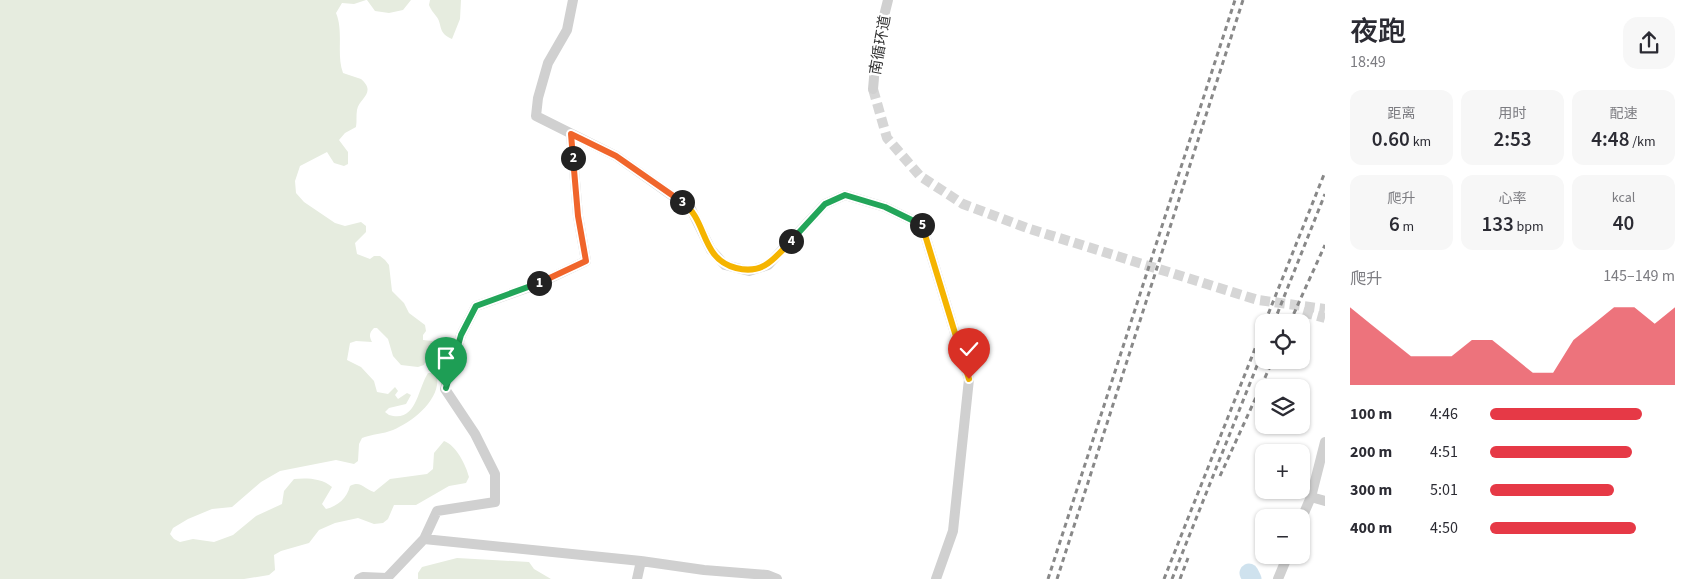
<!DOCTYPE html>
<html lang="zh">
<meta charset="utf-8">
<style>
body{margin:0;font-family:"Source Sans 3","Noto Sans SC",sans-serif;background:#f7f7f7;color:#2b2b33;height:100vh;display:flex;flex-direction:column;font-size:19px;white-space:nowrap}
*{box-sizing:border-box;margin:0}
p{font-size:16px;color:#7c7c81}
.icon{flex:none;width:28px;height:28px;fill:none;stroke:currentColor;stroke-width:2;stroke-linecap:round;stroke-linejoin:round}
.map{position:relative;flex:1;overflow:hidden}
.details{display:flex;flex-direction:column;background:#fff;width:375px}
.details>*{flex:none}
.fabs{position:absolute;left:1255px;top:314px;display:grid;gap:10px}
.fabs a{display:grid;place-items:center;width:55px;height:55px;border-radius:10px;background:#fff;box-shadow:0 1px 4px #0004;font-size:25px}
.pin{position:absolute;display:grid;place-items:center;width:42px;height:42px;color:#fff;margin:-51px -21px;border-radius:50% 50% 50% 0;rotate:-45deg;box-shadow:0 0 5px #0007}
.pin .icon{rotate:45deg}
.km{position:absolute;width:25px;height:25px;margin:-12px;border-radius:50%;background:#222;color:#fff;font-size:14px;line-height:25px;text-align:center}
.round{display:grid;place-items:center;flex:none;width:52px;height:52px;border-radius:15px;background:#f7f7f7}
.head{display:flex;align-items:center;justify-content:space-between;height:85px;padding:0 25px}
h1{font-size:28px;font-weight:600;line-height:38px}
.metrics{display:grid;grid-template-columns:repeat(3,1fr);gap:8px;height:85px;padding:5px 25px}
.metrics div{display:grid;align-content:center;border-radius:12px;background:#f7f7f7;text-align:center}
.metrics b{font-size:21px;font-weight:600}
.metrics small{font-size:14px;font-weight:400}
.metrics p{font-size:14px}
.chart{height:140px;padding:10px 25px}
.chart p{display:flex;justify-content:space-between}
.chart svg{width:100%;height:90px;margin-top:5px;fill:#e63946;opacity:.7}
ul{padding:0 25px;list-style:none;font-size:16px}
li{display:grid;grid-template-columns:80px 60px 1fr;align-items:center;height:38px}
li i{height:12px;border-radius:6px;background:#e63946}
main{display:flex;flex:1;min-height:0}
.map>svg:first-child{display:block}
.green{fill:#e6ecdf}
.lines{fill:none;stroke-linecap:round;stroke-linejoin:round}
.river{stroke:#cfe2ee;stroke-width:19}
.minor-tunnel{stroke:#d6d6d6;stroke-width:10;stroke-dasharray:10 5;stroke-linecap:butt}
.minor{stroke:#d0d0d0;stroke-width:10}
.rail{stroke:#888;stroke-width:3;stroke-dasharray:5 4;stroke-linecap:butt}
.split-1-casing{stroke:#fff;stroke-width:10}
.split-2-casing{stroke:#fff;stroke-width:10}
.split-3-casing{stroke:#fff;stroke-width:10}
.split-4-casing{stroke:#fff;stroke-width:10}
.split-5-casing{stroke:#fff;stroke-width:10}
.split-6-casing{stroke:#fff;stroke-width:10}
.split-1{stroke:#22a559;stroke-width:6}
.split-2{stroke:#f0652b;stroke-width:6}
.split-3{stroke:#f0652b;stroke-width:6}
.split-4{stroke:#f5b400;stroke-width:6}
.split-5{stroke:#22a559;stroke-width:6}
.split-6{stroke:#f5b400;stroke-width:6}
.labels{text-anchor:middle;stroke-width:5;stroke-linejoin:round;paint-order:stroke}
.street-label{font-size:15px;fill:#333;stroke:#fff}
</style>
<main>
<div class="map">
<svg width="1325" height="579" viewBox="0 0 1325 579">
<rect width="100%" height="100%" fill="#fff"/>
<path class="green" d="M0 0H366L354 4 342 3 336 13C344 32 336 54 343 73L361 79C377 93 359 98 357 110 356 116 357 121 356 127L345 133 339 140 348 152V164L344 166 334 163 327 152 300 166 295 181 296 193 304 202 335 223 345 226 361 222 366 226V232L355 243 357 254 370 259 374 256H380L385 260 389 265 392 291 404 303 409 313 425 325 426 331 423 335V340L433 341 424 365 418 367 401 365 393 356 388 339 377 328H374C369 333 369 336 372 342L356 341 350 343 347 360 361 367 374 381 377 392 388 394 395 387 398 391 395 395 398 399 407 393 411 395 406 404 389 408 385 412 389 415C417 423 417 390 428 373H432L437 376C441 400 412 422 393 430 383 434 372 434 362 438L359 444 358 461 354 464 336 460 280 471 261 482 232 507 212 509 188 519 173 528 170 534 174 539 180 542 193 539 214 542 233 535 256 516 282 504 284 491 294 479C306 478 322 478 332 487L322 504 326 509C338 506 347 498 350 486 361 480 364 489 374 492L390 479 427 474 433 469 434 453 444 441C456 445 466 465 469 477L466 483 449 486 416 505H394L388 519 383 523 374 524 358 518 335 523 319 530 309 543 281 551 274 555 275 570 269 575 244 579H0Z
M367 0H411L403 10 389 13 375 11Z
M430 0H461L460 19 452 39C437 33 443 24 436 16 433 12 431 10 429 5Z
M457 558 529 562 534 569 551 579H418V573L422 567Z"/>
<g class="lines">
<path class="river" d="M1249 573 1252 579"/>
<path class="minor-tunnel" d="M873 89 887 138 920 176 963 204 1027 228 1258 300 1325 309
M1303 312 1325 318"/>
<path class="minor" d="M573 0 567 30 548 63 538 98 536 116 616 156 691 209 711 250 725 265 749 271 768 265 825 204 845 195 885 207 922 225 969 379 953 531 936 579
M873 89 877 44 888 0
M1311 497 1325 501
M1301 520 1311 497 1325 442
M424 539 641 561 704 570 767 575 777 579
M359 579 363 577 387 578
M386 579 424 539 437 511 495 502V474L475 434 445 389 461 335 476 306 538 284 586 261 578 216 571 134
M637 579 641 561
M1278 579 1288 555"/>
<path class="rail" d="M1265 322 1325 172
M1274 322 1325 194
M1290 322 1325 245
M1220 476 1273 360
M1048 579 1235 0
M1057 579 1243 0
M1164 579 1264 326
M1172 579 1264 348
M1180 579 1188 558"/>
</g>
<g class="lines">
<defs>
<path id="split-1" d="M446 388 461 335 476 306 539 283"/>
<path id="split-2" d="M539 283 586 261 578 216 573 158"/>
<path id="split-3" d="M573 158 571 134 616 156 682 202"/>
<path id="split-4" d="M682 202C708 220 700 259 736 268 763 275 774 259 791 241"/>
<path id="split-5" d="M791 241 825 204 845 195 885 207 922 225"/>
<path id="split-6" d="M922 225 969 379"/>
</defs>
<use href="#split-1" class="split-1-casing"/>
<use href="#split-2" class="split-2-casing"/>
<use href="#split-3" class="split-3-casing"/>
<use href="#split-4" class="split-4-casing"/>
<use href="#split-5" class="split-5-casing"/>
<use href="#split-6" class="split-6-casing"/>
<use href="#split-1" class="split-1"/>
<use href="#split-2" class="split-2"/>
<use href="#split-3" class="split-3"/>
<use href="#split-4" class="split-4"/>
<use href="#split-5" class="split-5"/>
<use href="#split-6" class="split-6"/>
</g>
<g class="labels">
<g class="street-label">
<text transform="translate(880 45) rotate(-80)" y="5">南循环道</text>
</g>
</g>
</svg>
<div class="fabs">
<a><svg class="icon" aria-label="locate" viewBox="0 0 24 24"><circle cx="12" cy="12" r="6"/><path d="M12 2v4M12 18v4M2 12h4M18 12h4"/></svg></a>
<a><svg class="icon" aria-label="layers" viewBox="0 0 24 24"><path d="M12 4l9 5-9 5-9-5zM3 14l9 5 9-5"/></svg></a>
<a>+</a>
<a>−</a>
</div>
<div class="pin" style="left:446px;top:388px;background:#1e9e55"><svg class="icon" aria-label="arrive" viewBox="0 0 24 24"><path d="M6 21V4h12l-3 4 3 4H6"/></svg></div>
<div class="pin" style="left:969px;top:379px;background:#d93025"><svg class="icon" aria-label="check" viewBox="0 0 24 24"><path d="M5 12l5 5 9-10"/></svg></div>
<b class="km" style="left:539px;top:283px">1</b>
<b class="km" style="left:573px;top:158px">2</b>
<b class="km" style="left:682px;top:202px">3</b>
<b class="km" style="left:791px;top:241px">4</b>
<b class="km" style="left:922px;top:225px">5</b>
</div>
<section class="details">
<div class="head"><div><h1>夜跑</h1><p>18:49</p></div><a class="round"><svg class="icon" aria-label="share" viewBox="0 0 24 24"><path d="M12 15V3M7 8l5-5 5 5M5 13v7h14v-7"/></svg></a></div>
<div class="metrics">
<div><p>距离</p><b>0.60<small> km</small></b></div>
<div><p>用时</p><b>2:53</b></div>
<div><p>配速</p><b>4:48<small> /km</small></b></div>
</div>
<div class="metrics">
<div><p>爬升</p><b>6<small> m</small></b></div>
<div><p>心率</p><b>133<small> bpm</small></b></div>
<div><p>kcal</p><b>40</b></div>
</div>
<div class="chart"><p><span>爬升</span>145–149 m</p>
<svg viewBox="0 0 160 44" preserveAspectRatio="none"><path d="M0 44V6L10 14L20 22L30 30L40 30L50 30L60 22L70 22L80 30L90 38L100 38L110 22L120 14L130 6L140 6L150 14L160 6V44z"/></svg>
</div>
<ul>
<li><b>100 m</b>4:46<i style="width:82%"></i></li>
<li><b>200 m</b>4:51<i style="width:77%"></i></li>
<li><b>300 m</b>5:01<i style="width:67%"></i></li>
<li><b>400 m</b>4:50<i style="width:79%"></i></li>
</ul>
</section>
</main>
